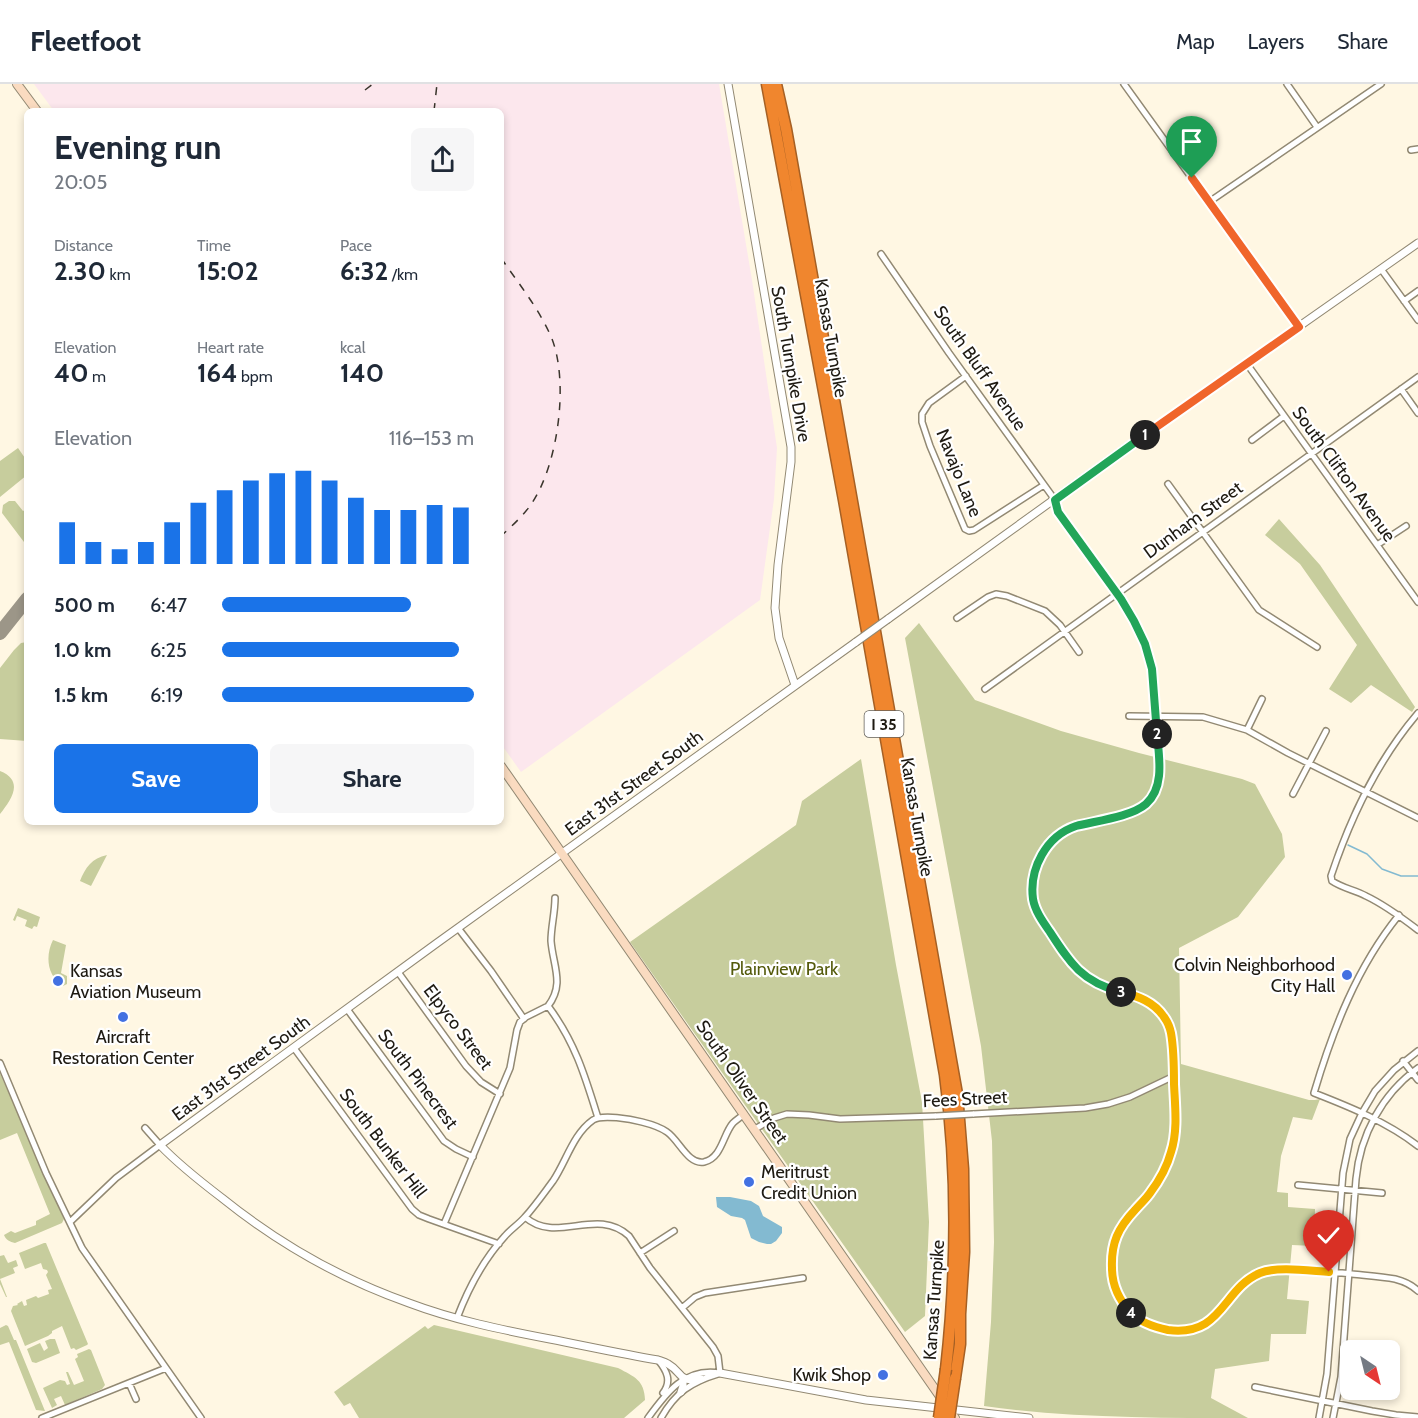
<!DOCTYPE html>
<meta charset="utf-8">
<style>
body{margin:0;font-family:Cabin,sans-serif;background:#f6f6f7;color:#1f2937;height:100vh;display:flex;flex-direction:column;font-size:22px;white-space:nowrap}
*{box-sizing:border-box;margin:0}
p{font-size:20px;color:#747a83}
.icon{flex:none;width:33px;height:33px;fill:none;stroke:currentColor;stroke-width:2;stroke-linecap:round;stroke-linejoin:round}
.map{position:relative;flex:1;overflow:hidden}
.panel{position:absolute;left:24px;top:24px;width:480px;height:717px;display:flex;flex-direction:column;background:#fff;border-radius:9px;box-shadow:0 3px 9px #0003}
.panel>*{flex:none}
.needle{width:39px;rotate:145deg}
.buttons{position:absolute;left:1340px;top:1256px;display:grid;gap:12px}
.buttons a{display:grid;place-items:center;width:60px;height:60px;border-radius:9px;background:#fff;box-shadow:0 3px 9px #0003;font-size:30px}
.pin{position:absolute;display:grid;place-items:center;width:51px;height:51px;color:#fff;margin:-62px -26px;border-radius:50% 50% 50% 0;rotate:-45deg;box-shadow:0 0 6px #0007}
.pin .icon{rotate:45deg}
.km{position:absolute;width:30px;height:30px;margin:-15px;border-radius:50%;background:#222;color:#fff;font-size:16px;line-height:30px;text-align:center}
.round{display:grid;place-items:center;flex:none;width:63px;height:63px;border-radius:9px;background:#f6f6f7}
.headline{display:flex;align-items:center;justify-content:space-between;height:102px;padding:0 30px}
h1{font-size:33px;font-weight:700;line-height:45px}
.figures{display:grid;grid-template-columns:repeat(3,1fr);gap:9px;height:102px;padding:6px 30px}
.figures div{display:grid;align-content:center}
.figures b{font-size:26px;font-weight:700}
.figures small{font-size:16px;font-weight:400}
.figures p{font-size:16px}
.chart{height:168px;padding:12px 30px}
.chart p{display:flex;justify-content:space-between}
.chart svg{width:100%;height:108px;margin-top:6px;stroke:#1a73e8;stroke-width:6}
.cta{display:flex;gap:12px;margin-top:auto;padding:12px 30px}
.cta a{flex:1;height:69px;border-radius:9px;background:#1a73e8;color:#fff;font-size:24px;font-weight:700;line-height:69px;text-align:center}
.cta a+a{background:#f6f6f7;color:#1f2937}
ul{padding:0 30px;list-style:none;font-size:20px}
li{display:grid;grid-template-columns:96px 72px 1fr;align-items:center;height:45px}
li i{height:15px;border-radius:8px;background:#1a73e8}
header{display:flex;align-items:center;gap:36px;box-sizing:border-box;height:84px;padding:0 30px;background:#fff;border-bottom:2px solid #e0e1e3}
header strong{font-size:28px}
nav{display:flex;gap:33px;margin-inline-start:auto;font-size:21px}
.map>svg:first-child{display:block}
.industrial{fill:#fce7ed}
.green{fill:#c7cd9d}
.water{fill:#83bad1}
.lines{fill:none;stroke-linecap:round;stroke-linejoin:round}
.stream{stroke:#83bad1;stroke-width:1.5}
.taxiway{stroke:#9c9688;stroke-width:14}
.minor-casing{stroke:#928973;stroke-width:8}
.tertiary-casing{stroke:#928973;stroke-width:9}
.secondary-casing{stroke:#928973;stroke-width:10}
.motorway-casing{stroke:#a66024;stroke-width:13}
.minor{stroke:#fff;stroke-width:5}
.tertiary{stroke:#fff;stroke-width:7}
.secondary{stroke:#fadbc0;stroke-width:8}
.motorway{stroke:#f0862e;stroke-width:10}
.rail{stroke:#3a352c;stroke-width:1.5;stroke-dasharray:8 8;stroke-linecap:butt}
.minor-bridge-casing{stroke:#928973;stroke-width:8;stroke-linecap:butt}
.tertiary-bridge-casing{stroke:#928973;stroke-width:9;stroke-linecap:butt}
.motorway-bridge-casing{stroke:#a66024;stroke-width:13;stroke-linecap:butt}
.minor-bridge{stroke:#fff;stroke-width:5}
.tertiary-bridge{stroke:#fff;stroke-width:7}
.motorway-bridge{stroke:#f0862e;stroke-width:10}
.split-1-casing{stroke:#fff;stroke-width:12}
.split-2-casing{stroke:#fff;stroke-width:12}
.split-3-casing{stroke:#fff;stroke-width:12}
.split-4-casing{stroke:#fff;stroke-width:12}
.split-5-casing{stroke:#fff;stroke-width:12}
.split-1{stroke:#f0652b;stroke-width:8}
.split-2{stroke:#22a559;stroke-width:8}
.split-3{stroke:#22a559;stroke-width:8}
.split-4{stroke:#f5b400;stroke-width:8}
.split-5{stroke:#f5b400;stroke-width:8}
.poi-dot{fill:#4371e2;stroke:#fff;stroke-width:2}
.labels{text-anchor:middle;stroke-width:4.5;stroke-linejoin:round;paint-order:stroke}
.shield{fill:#fff;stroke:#625f59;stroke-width:1.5}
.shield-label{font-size:16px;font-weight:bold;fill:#1e1a12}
.street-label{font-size:18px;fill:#1e1a12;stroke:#fff}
.poi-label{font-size:18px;fill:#1e1a12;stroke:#fff;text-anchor:end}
.park-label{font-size:18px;fill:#545a0b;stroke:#fff}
</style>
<header>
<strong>Fleetfoot</strong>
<nav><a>Map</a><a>Layers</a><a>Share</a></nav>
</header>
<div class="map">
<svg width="1418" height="1334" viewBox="0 0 1418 1334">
<rect width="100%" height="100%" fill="#fff7e3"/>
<path class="industrial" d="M34 0H719L752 196 777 364 774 415 760 516 521 688 501 660V27H54Z"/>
<path class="green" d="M18 364 27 377V391L0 413V377Z
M9 417H15L23 427 27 425V462L2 429 3 421Z
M1279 435 1320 481 1415 623 1412 628 1371 601 1351 619 1329 605 1357 561 1300 480 1265 451Z
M919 539 975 616 1061 647 1139 669 1242 695 1255 700 1282 750 1285 773 1238 833 1179 864 1181 980 1309 1016H1315L1320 1015 1312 1036 1293 1033 1281 1072 1277 1108 1288 1109V1123L1315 1125 1314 1162 1292 1161 1287 1215 1309 1217 1306 1250H1271L1269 1277 1215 1285 1211 1314 1248 1334C1160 1334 1070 1334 984 1322L991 1238 994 1158 992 1057 981 962 905 554Z
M27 558V657L0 655V584L14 566 21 559Z
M861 675 896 881 922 1018 929 1138 925 1232 905 1248 630 858 796 741 802 717Z
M0 687C25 697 11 716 0 730Z
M107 771 91 802 80 797C85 784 92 774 107 771Z
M18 824 40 833 37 843 34 842 32 845 25 842 27 836 17 832 15 837 13 836Z
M53 856 66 861 61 889 67 892V900L63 902C47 892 45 872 53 856Z
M0 989 64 1135 62 1139 15 1159C10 1158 6 1156 4 1151L11 1147 15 1149 36 1141V1137L50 1130 17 1049 0 1056Z
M44 1159H46L88 1260 87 1261 76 1266 74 1264 71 1265 62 1242 52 1247V1249L48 1252 25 1262 11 1227 13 1222 18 1221 17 1220 22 1217 24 1222 27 1221 26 1216 36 1212 38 1214 49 1210 48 1206 52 1205 46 1191 48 1188 47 1186 43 1185 41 1179 25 1185 19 1169Z
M4 1171 8 1179 16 1176 18 1182 13 1184 15 1189 0 1195 7 1213H6L0 1200V1172Z
M6 1241 8 1242 14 1256H16L45 1327 36 1326 9 1258 0 1261V1244Z
M434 1241 618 1284C635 1293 644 1296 645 1316L624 1334H359L350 1319 344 1322 334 1308 425 1242 428 1245Z
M50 1255H55L60 1269 36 1279 32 1278 27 1265 40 1259 44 1267 48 1264 45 1257Z
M89 1265 91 1266 105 1301 102 1305 65 1321 61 1312 54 1315 57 1321 52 1324 43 1304 60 1296 65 1297 67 1301 70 1300 66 1288H68L74 1301 84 1297 75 1275 78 1273 77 1270Z"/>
<path class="water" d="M716 1113H730L751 1117 759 1122 763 1132 782 1143V1149L776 1157 771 1160H767L759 1158 751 1154 745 1136 742 1134 731 1132 717 1123Z"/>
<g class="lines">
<path class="stream" d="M1348 761 1367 770 1382 785 1401 792H1418"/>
<path class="taxiway" d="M0 549 27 515"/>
<defs>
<path id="minor" d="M1124 0 1299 243
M1287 0 1317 43
M1411 66 1418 65
M1209 118 1381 0
M881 170 949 269 1055 416 1058 428C1074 450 1089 471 1105 492 1125 521 1146 550 1152 586 1157 609 1156 634 1158 658 1159 679 1163 705 1146 720 1138 727 1126 730 1116 732 1084 740 1055 744 1039 776 1033 788 1031 801 1033 815 1037 839 1073 886 1094 898 1117 912 1147 908 1164 933 1177 953 1175 999 1175 1023 1175 1032 1176 1041 1175 1050 1173 1071 1163 1093 1150 1110 1142 1120 1131 1128 1123 1139 1104 1167 1109 1206 1132 1230 1141 1239 1154 1244 1167 1245 1222 1253 1221 1209 1258 1190 1277 1181 1339 1189 1362 1191 1373 1192 1385 1193 1395 1195 1403 1197 1412 1201 1418 1207
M1381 185 1418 236
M1404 217 1418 207
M1247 280 1418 518
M966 292 929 319 922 330V338L930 362 965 445 969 447 974 446 1044 401
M1401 305 1418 329
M1252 356 1284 332
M1168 400 1259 526 1317 563
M1377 461 1406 442
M957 534 988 513 996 510 1007 512 1045 527 1060 541 1079 568
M985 605 1418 293
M1418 629C1377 677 1351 732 1331 792L1332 797C1342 804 1355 806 1366 812 1385 821 1401 833 1418 846
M1129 632 1203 633 1247 646 1288 669 1418 734
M1247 646 1262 615
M1293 710 1326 647
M1399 831C1357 883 1333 945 1314 1009 1350 1023 1387 1038 1418 1062
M458 844 491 887 524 935
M398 888 466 982 481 998 500 1010
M548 922C575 958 585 992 598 1034
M548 922C565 900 553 882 551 857 551 843 555 829 555 814
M347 925 444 1057 456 1065 473 1073
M294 964 412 1125 419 1131 429 1135 499 1160
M1403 977 1418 996
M0 979 46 1089 82 1164 201 1334
M973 1030 1085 1024 1108 1020 1130 1013 1174 992
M755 1045 774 1034 787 1030 809 1031 840 1035 936 1032
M1298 1101 1382 1109
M525 1133C557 1161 596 1122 629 1152L650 1184 713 1263 718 1272 720 1289
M70 1138 116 1094 160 1061 145 1044
M444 1140 510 984 517 946 520 938 526 933 548 922
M640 1169 674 1147
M682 1224 695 1213 705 1209 803 1194
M457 1234C468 1205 484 1175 505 1152 511 1145 519 1140 525 1133 535 1122 544 1109 553 1097 566 1078 573 1050 593 1036 602 1030 631 1035 642 1038 650 1040 660 1043 667 1048 679 1056 688 1081 704 1078 722 1074 723 1050 733 1039 736 1036 741 1033 744 1030
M658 1276C667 1287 672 1297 663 1309
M129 1299 136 1315
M1255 1303 1372 1327 1396 1331 1418 1333
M42 1334 166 1284
M648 1334C666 1309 685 1283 720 1289
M661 1334C675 1309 691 1298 718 1290
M1319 1334 1327 1290 1343 1089 1350 1055 1362 1029 1375 1007 1394 986 1418 967
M1333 1334 1341 1293 1356 1095C1360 1051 1382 1010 1418 984"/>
<path id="tertiary" d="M728 0 791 363V378L778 481 775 524 779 554 795 601
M888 535 1127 363 1418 159
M720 1289 866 1316 1029 1334
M701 1295C676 1298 684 1289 668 1280 665 1278 661 1277 658 1276 622 1270 586 1262 550 1255 503 1246 454 1236 409 1219 341 1195 278 1159 222 1114 201 1098 179 1081 160 1061L437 859 856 558
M681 1308 683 1302V1295"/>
<path id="secondary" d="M17 0 37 27
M501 682 955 1334"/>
<path id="motorway" d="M767 0 844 416 945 991C958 1089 957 1187 946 1285
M776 0 786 45 957 1010 963 1085 964 1168 960 1230V1260L955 1294"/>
</defs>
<use href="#minor" class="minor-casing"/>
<use href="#tertiary" class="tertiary-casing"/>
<use href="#secondary" class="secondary-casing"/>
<use href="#motorway" class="motorway-casing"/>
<use href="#minor" class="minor"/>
<use href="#tertiary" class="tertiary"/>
<use href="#secondary" class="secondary"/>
<use href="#motorway" class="motorway"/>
<path class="rail" d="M365 6 373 0
M434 27 437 0
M501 174C519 200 540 226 552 255 569 299 558 380 532 419 524 431 512 442 501 452"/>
<defs>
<path id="minor-bridge" d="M936 1032 973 1030"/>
<path id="tertiary-bridge" d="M856 558 888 535"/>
<path id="motorway-bridge" d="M939 1334 946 1285
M949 1334 955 1294"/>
</defs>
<use href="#minor-bridge" class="minor-bridge-casing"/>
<use href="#tertiary-bridge" class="tertiary-bridge-casing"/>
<use href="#motorway-bridge" class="motorway-bridge-casing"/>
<use href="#minor-bridge" class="minor-bridge"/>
<use href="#tertiary-bridge" class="tertiary-bridge"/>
<use href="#motorway-bridge" class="motorway-bridge"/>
</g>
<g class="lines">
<defs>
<path id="split-1" d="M1145 351 1299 243 1192 94"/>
<path id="split-2" d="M1145 351 1055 416 1058 428 1121 515 1134 537 1145 560 1152 585 1157 650"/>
<path id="split-3" d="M1121 908C1082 898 1070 879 1050 848 1043 838 1035 827 1033 815 1029 785 1046 752 1076 742 1095 737 1131 733 1146 720 1165 703 1159 673 1157 650"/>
<path id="split-4" d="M1121 908C1138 912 1154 918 1164 933 1167 937 1170 944 1171 949 1174 966 1174 983 1174 1000 1175 1022 1178 1047 1171 1068 1167 1083 1159 1097 1150 1109 1146 1115 1140 1120 1135 1126 1118 1144 1111 1159 1112 1184 1112 1201 1119 1216 1131 1229"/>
<path id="split-5" d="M1131 1229C1141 1239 1154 1243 1168 1246 1223 1253 1222 1205 1260 1189 1277 1182 1311 1187 1329 1188"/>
</defs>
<use href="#split-1" class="split-1-casing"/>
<use href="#split-2" class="split-2-casing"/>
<use href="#split-3" class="split-3-casing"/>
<use href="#split-4" class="split-4-casing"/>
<use href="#split-5" class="split-5-casing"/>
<use href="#split-1" class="split-1"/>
<use href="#split-2" class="split-2"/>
<use href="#split-3" class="split-3"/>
<use href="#split-4" class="split-4"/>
<use href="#split-5" class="split-5"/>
</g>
<g class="poi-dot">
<circle cx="1347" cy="891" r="6"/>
<circle cx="58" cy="897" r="6"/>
<circle cx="123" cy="933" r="6"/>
<circle cx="749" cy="1098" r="6"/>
<circle cx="883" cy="1291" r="6"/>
</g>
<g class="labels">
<rect class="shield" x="864.5" y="627" width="39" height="26" rx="4.5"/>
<g class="shield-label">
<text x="884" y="646">I 35</text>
</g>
<g class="street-label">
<text transform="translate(831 254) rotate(80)" y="6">Kansas Turnpike</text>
<text transform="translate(791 280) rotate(80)" y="6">South Turnpike Drive</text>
<text transform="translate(980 284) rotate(55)" y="6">South Bluff Avenue</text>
<text transform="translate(959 389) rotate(68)" y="6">Navajo Lane</text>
<text transform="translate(1344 390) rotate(54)" y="6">South Clifton Avenue</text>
<text transform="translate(1193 436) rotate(-36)" y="6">Dunham Street</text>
<text transform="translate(634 699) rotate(-36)" y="6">East 31st Street South</text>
<text transform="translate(917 733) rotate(80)" y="6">Kansas Turnpike</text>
<text transform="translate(458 943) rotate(53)" y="6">Elpyco Street</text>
<text transform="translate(241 984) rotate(-36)" y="6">East 31st Street South</text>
<text transform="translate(418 995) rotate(53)" y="6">South Pinecrest</text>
<text transform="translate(742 998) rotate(55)" y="6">South Oliver Street</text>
<text transform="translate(965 1015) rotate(-3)" y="6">Fees Street</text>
<text transform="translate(383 1059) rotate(53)" y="6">South Bunker Hill</text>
<text transform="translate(934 1216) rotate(-86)" y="6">Kansas Turnpike</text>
</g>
<g class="poi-label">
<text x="1335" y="887">Colvin Neighborhood<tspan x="1335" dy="21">City Hall</tspan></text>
<text x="70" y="893" text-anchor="start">Kansas<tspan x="70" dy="21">Aviation Museum</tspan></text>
<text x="123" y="959" text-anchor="middle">Aircraft<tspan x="123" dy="21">Restoration Center</tspan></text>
<text x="761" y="1094" text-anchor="start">Meritrust<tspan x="761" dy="21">Credit Union</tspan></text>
<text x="871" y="1297">Kwik Shop</text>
</g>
<g class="park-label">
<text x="784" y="891">Plainview Park</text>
</g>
</g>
</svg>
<div class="buttons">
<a><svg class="needle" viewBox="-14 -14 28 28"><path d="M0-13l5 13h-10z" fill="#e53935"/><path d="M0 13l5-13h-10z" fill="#747a83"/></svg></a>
</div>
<div class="pin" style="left:1192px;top:94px;background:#1e9e55"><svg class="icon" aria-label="arrive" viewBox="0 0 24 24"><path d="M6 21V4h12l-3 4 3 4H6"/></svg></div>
<div class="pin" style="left:1329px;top:1188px;background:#d93025"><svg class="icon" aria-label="check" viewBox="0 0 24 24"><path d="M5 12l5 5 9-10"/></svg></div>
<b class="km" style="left:1145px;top:351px">1</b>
<b class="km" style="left:1157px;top:650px">2</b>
<b class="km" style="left:1121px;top:908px">3</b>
<b class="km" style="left:1131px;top:1229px">4</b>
<section class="panel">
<div class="headline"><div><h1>Evening run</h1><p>20:05</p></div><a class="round"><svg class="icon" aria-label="share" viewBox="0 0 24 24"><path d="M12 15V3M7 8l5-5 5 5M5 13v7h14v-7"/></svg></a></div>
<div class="figures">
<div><p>Distance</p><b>2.30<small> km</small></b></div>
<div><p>Time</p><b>15:02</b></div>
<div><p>Pace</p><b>6:32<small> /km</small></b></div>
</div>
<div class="figures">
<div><p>Elevation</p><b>40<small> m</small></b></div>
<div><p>Heart rate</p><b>164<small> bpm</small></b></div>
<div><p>kcal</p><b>140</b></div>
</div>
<div class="chart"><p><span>Elevation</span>116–153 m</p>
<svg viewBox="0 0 160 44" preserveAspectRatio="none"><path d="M5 44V27M15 44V35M25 44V38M35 44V35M45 44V27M55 44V19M65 44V14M75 44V10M85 44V7M95 44V6M105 44V10M115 44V17M125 44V22M135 44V22M145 44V20M155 44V21"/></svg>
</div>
<ul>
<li><b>500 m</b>6:47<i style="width:75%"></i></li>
<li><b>1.0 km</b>6:25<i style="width:94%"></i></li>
<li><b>1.5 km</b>6:19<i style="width:100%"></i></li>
</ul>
<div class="cta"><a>Save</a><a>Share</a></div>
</section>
</div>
